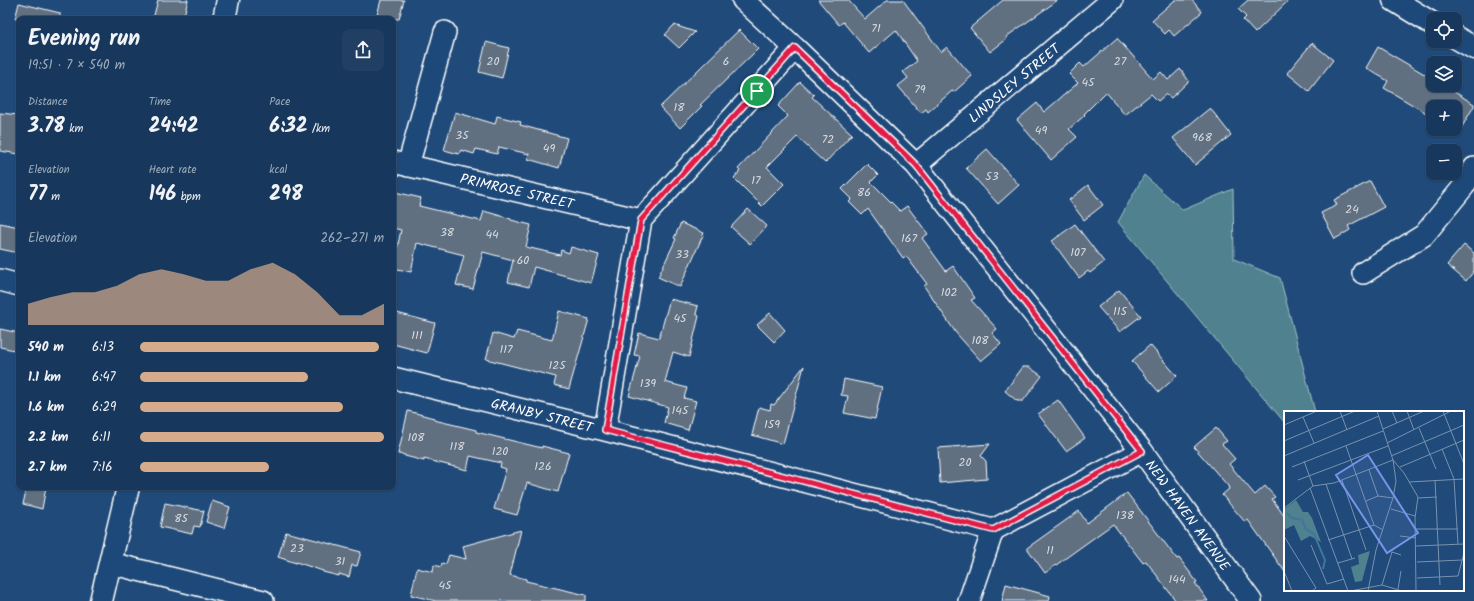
<!DOCTYPE html>
<meta charset="utf-8">
<style>
body{margin:0;font-family:Kalam,sans-serif;background:#203f62;color:#f1f3f6;height:100vh;display:flex;flex-direction:column;font-size:15px;white-space:nowrap}
*{box-sizing:border-box;margin:0}
p{font-size:13px;color:#9eacbb}
.icon{flex:none;width:22px;height:22px;fill:none;stroke:currentColor;stroke-width:2;stroke-linecap:round;stroke-linejoin:round}
.map{position:relative;flex:1;overflow:hidden}
.drawer{position:absolute;left:16px;top:16px;width:380px;height:474px;display:flex;flex-direction:column;background:#17385c;border-radius:8px;box-shadow:0 1px 3px #0004,0 0 0 1px #365272}
.drawer>*{flex:none}
.tools{position:absolute;left:1426px;top:12px;display:grid;gap:8px}
.tools a{display:grid;place-items:center;width:36px;height:36px;border-radius:8px;background:#17385c;box-shadow:0 1px 3px #0004,0 0 0 1px #365272;font-size:20px}
.pin{position:absolute;display:grid;place-items:center;width:34px;height:34px;color:#fff;margin:-17px;border:2px solid #fff;border-radius:50%;box-shadow:0 1px 4px #0007}
.round{display:grid;place-items:center;flex:none;width:42px;height:42px;border-radius:8px;background:#203f62}
.summary{display:flex;align-items:center;justify-content:space-between;height:68px;padding:0 12px}
h1{font-size:22px;font-weight:700;line-height:30px}
.stats{display:grid;grid-template-columns:repeat(3,1fr);gap:6px;height:68px;padding:4px 12px}
.stats div{display:grid;align-content:center}
.stats b{font-size:20px;font-weight:700}
.stats small{font-size:11px;font-weight:400}
.stats p{font-size:11px}
.chart{height:112px;padding:8px 12px}
.chart p{display:flex;justify-content:space-between}
.chart svg{width:100%;height:72px;margin-top:4px;fill:#d6ab8b;opacity:.7}
ul{padding:0 12px;list-style:none;font-size:13px}
li{display:grid;grid-template-columns:64px 48px 1fr;align-items:center;height:30px}
li i{height:10px;border-radius:5px;background:#d6ab8b}
.map>svg:first-child{display:block}
.green{fill:#4f828e;stroke:#a7c0c6}
.building{fill:#616f81;stroke:#fff}
.lines{fill:none;stroke-linecap:round;stroke-linejoin:round}
.minor-casing{stroke:#fff;stroke-width:24}
.tertiary-casing{stroke:#fff;stroke-width:25}
.secondary-casing{stroke:#fff;stroke-width:25}
.minor{stroke:#1f4a7a;stroke-width:21}
.tertiary{stroke:#1f4a7a;stroke-width:22}
.secondary{stroke:#1f4a7a;stroke-width:22}
.route-casing{stroke:#fff;stroke-width:8}
.route{stroke:#e11d48;stroke-width:5}
.labels{text-anchor:middle;stroke-width:4;stroke-linejoin:round;paint-order:stroke}
.number-label{font-size:12px;fill:#d8dbe0}
.street-label{font-size:14px;fill:#fff;stroke:#1f4a7a}
.inset-river{fill:none;stroke:#3f769c;stroke-width:2}
.inset-road{fill:none;stroke:#7992af;stroke-width:1}
.view{fill:#7795e8;fill-opacity:0.15;stroke:#7795e8;stroke-width:2}
.inset-edge{fill:none;stroke:#fff;stroke-width:2}
</style>
<div class="map">
<svg width="1474" height="601" viewBox="0 0 1474 601">
<rect width="100%" height="100%" fill="#1f4a7a"/>
<filter id="ink" filterUnits="userSpaceOnUse"><feTurbulence type="fractalNoise" baseFrequency=".025" numOctaves="2"/><feDisplacementMap in="SourceGraphic" scale="8" xChannelSelector="R" yChannelSelector="G"/><feConvolveMatrix kernelMatrix="1 2 1 2 8 2 1 2 1" color-interpolation-filters="sRGB"/></filter>
<g filter="url(#ink)">
<path class="green" d="M1144 175 1183 210 1233 189 1234 259 1280 278 1315 412H1285V423L1118 222Z"/>
<path class="building" d="M158 0H188L183 19H153Z
M381 0H404L399 19H376Z
M818 0H848L865 19 887 0H903L941 52 947 47 972 76 954 92 952 91 928 112 926 109 921 113 898 86 908 78 903 72 917 61 896 30 869 53 843 22 839 25Z
M1003 0H1058L1006 37 1007 39 990 52 970 28Z
M1175 0H1192L1202 12 1174 36 1169 30 1165 34 1152 20Z
M1248 0H1289L1255 33 1243 20 1246 17 1238 9Z
M19 3 60 13V19H15Z
M674 25 695 32 679 48 665 35Z
M739 30 758 49 700 105 702 106 680 128 660 107Z
M1117 38 1153 79 1161 72 1168 80 1180 69 1189 81 1171 98 1166 94 1158 101 1151 94 1125 115 1106 92 1084 114 1085 115 1069 129 1077 137 1051 160 1017 120 1037 103 1044 112 1078 83 1069 74 1080 63 1084 67Z
M486 42 509 48 502 78 479 72Z
M1312 43 1333 60 1309 91 1287 73Z
M1378 47 1433 79V85H1443L1474 104V106L1459 132 1453 129H1455V107H1433V117L1384 88 1388 81 1366 68Z
M800 82 814 95 812 97 852 134 825 163 797 137 767 167 784 184 762 206 734 178 740 171 738 169 788 116 778 106Z
M1210 108 1231 135 1195 165 1173 138Z
M455 112 495 124 497 116 521 122 520 125 567 138 559 168 528 159 529 154 499 147 497 154 476 149 474 154 461 150 459 154 444 150Z
M0 113 19 115V154L0 151Z
M987 149 1019 185 998 204 966 168Z
M867 164 878 175 871 182 900 211 907 206 928 234 922 238 946 271 953 266 975 298 971 300 997 329 992 333 1001 344 981 361 956 333 924 286 927 284 906 256 903 258 868 209 862 215 849 202 852 199 842 189Z
M1370 181 1384 207 1348 226 1350 230 1335 239 1321 213 1337 205 1334 200Z
M1088 185 1103 205 1084 220 1069 200Z
M395 192 421 198 419 206 481 221 484 211 511 219V220L531 225 526 247 560 255 561 250 569 253 571 247 599 255 591 283 534 267 529 287 508 282 513 260 483 252 473 289 456 285 464 255 417 243 411 272 393 268 401 230 393 228V200Z
M748 209 767 226 750 244 731 227Z
M0 223 19 227V253L0 249Z
M681 223 704 233 680 287 658 277 676 239 674 238Z
M1075 224 1104 262 1090 273 1088 271 1079 278 1052 241Z
M1464 245 1474 253V271L1466 281 1447 265Z
M1119 290 1141 316 1120 332 1098 307Z
M670 299 698 306 696 314 699 316 689 357 673 352 665 382 687 388 684 398 696 401 688 430 664 423 668 407 629 396 640 356 634 355 639 333 659 338Z
M559 311 589 319 569 389 554 385 556 377 486 359 493 333 514 339 517 331 552 340Z
M393 312 435 323 427 353 393 344Z
M770 313 785 330 774 342 757 325Z
M0 329 19 333V351L0 347Z
M1150 345 1177 376 1159 392 1132 361Z
M804 366 783 444 752 435 759 407 770 410 771 404 774 405Z
M1023 367H1029L1042 376 1023 401H1017L1005 391Z
M844 379 882 387 875 419 844 413 848 396 841 395Z
M1058 400 1085 438 1066 451 1038 414Z
M408 411 434 418V420L476 430V432L542 448V446L569 453 558 492 527 483 517 515 494 509 506 469 500 467 501 463 470 456 467 470 424 459V461L405 456V455L398 454Z
M1216 428 1227 441 1222 444 1235 459 1229 464 1255 495 1265 486 1275 497 1272 499 1285 517V572L1248 520 1245 522 1222 495 1229 489 1228 486 1194 447Z
M990 444 981 456 986 461 987 479 940 483 938 448Z
M27 487H46L42 509 23 504Z
M1127 493 1177 559 1179 558 1197 582 1195 583 1208 601H1176L1146 561 1143 563 1113 524 1045 573 1027 548 1079 511 1087 523Z
M212 501 230 507 224 528 206 522Z
M165 503 204 511 200 527 194 526 192 534 160 527Z
M521 530 510 575 526 579V581L586 595V601H436L411 595 417 568 433 572 434 565 441 567 442 563 446 564 449 555 466 559 463 546Z
M286 532 361 552 357 566 352 565 349 577 339 574V576L323 572V571L296 562V563L278 557Z
M1006 584 1050 596 1049 601H1002Z"/>
<g class="lines">
<defs>
<path id="minor" d="M743 0 795 48 916 165 1142 451 1251 601
M393 162 641 220
M916 165 1112 0
M408 166 445 32
M1363 273 1424 235 1464 186 1474 168
M0 280 19 285
M393 378 605 430 993 530
M605 430 641 220 795 48
M110 563 263 601
M969 601 993 530 1142 451"/>
<path id="tertiary" d="M224 19 228 0
M101 601 128 487"/>
<path id="secondary" d="M1394 0 1433 24
M1455 37 1474 48"/>
</defs>
<use href="#minor" class="minor-casing"/>
<use href="#tertiary" class="tertiary-casing"/>
<use href="#secondary" class="secondary-casing"/>
<use href="#minor" class="minor"/>
<use href="#tertiary" class="tertiary"/>
<use href="#secondary" class="secondary"/>
</g>
</g>
<g class="lines" filter="url(#ink)">
<defs>
<path id="route" d="M795 48 916 165 1142 451 993 530 605 430 641 220Z"/>
</defs>
<use href="#route" class="route-casing"/>
<use href="#route" class="route"/>
</g>
<g class="labels">
<g class="number-label">
<text x="876" y="32">71</text>
<text x="493" y="65">20</text>
<text x="726" y="65">6</text>
<text x="1120" y="65">27</text>
<text x="1088" y="86">45</text>
<text x="920" y="93">79</text>
<text x="679" y="111">18</text>
<text x="1041" y="134">49</text>
<text x="462" y="139">35</text>
<text x="1202" y="141">968</text>
<text x="828" y="143">72</text>
<text x="549" y="152">49</text>
<text x="992" y="180">53</text>
<text x="756" y="184">17</text>
<text x="864" y="196">86</text>
<text x="1352" y="213">24</text>
<text x="447" y="236">38</text>
<text x="492" y="238">44</text>
<text x="909" y="242">167</text>
<text x="1078" y="256">107</text>
<text x="682" y="258">33</text>
<text x="523" y="264">60</text>
<text x="949" y="296">102</text>
<text x="1120" y="315">115</text>
<text x="680" y="322">45</text>
<text x="417" y="339">111</text>
<text x="980" y="344">108</text>
<text x="506" y="353">117</text>
<text x="557" y="369">125</text>
<text x="648" y="387">139</text>
<text x="680" y="414">145</text>
<text x="772" y="428">159</text>
<text x="416" y="441">108</text>
<text x="457" y="450">118</text>
<text x="500" y="455">120</text>
<text x="965" y="466">20</text>
<text x="543" y="470">126</text>
<text x="1125" y="519">138</text>
<text x="181" y="522">85</text>
<text x="297" y="552">23</text>
<text x="1050" y="554">11</text>
<text x="340" y="565">31</text>
<text x="1177" y="583">144</text>
<text x="445" y="589">45</text>
</g>
<g class="street-label">
<text transform="translate(1014 83) rotate(-40)" y="5">LINDSLEY STREET</text>
<text transform="translate(517 191) rotate(13)" y="5">PRIMROSE STREET</text>
<text transform="translate(542 415) rotate(14)" y="5">GRANBY STREET</text>
<text transform="translate(1188 515) rotate(54)" y="5">NEW HAVEN AVENUE</text>
</g>
</g>
<g transform="translate(1284 411)">
<rect width="180" height="180" fill="#1f4a7a"/>
<path d="M12 89 19 101H24L28 107 37 131 26 125 17 130 10 114 0 119V98ZM86 140 78 170 71 171 67 156 75 153 74 144Z" fill="#4f828e"/>
<path class="inset-river" d="M3 102 8 107 18 109 22 118 30 123 41 149 39 158"/>
<path class="inset-road" d="M56 0 63 19M93 0 109 49 120 62 134 86 131 107 132 180M108 0 113 12M123 0 130 19M159 0 180 53M19 6 30 32M0 14 33 0M135 17 152 58M99 18 140 0M0 30 71 0M103 32 167 0M62 35 90 114M158 38 170 68 174 133M0 45 95 5M107 45 180 14M20 50 29 75M8 56 99 20M116 56 180 29M85 59 94 85M14 69 104 35M58 69 82 139M151 69 156 174M125 71 180 68M42 73 68 148M26 77 64 180M134 87 153 86M82 90 94 85 109 87M0 97 29 75 50 72 109 49 112 70 109 87 92 139 84 180M107 98 131 105M132 118H174M0 125 32 177 28 180M116 125 132 127M44 129 90 114 99 119M27 134 43 173 60 168M132 135 180 133M133 151 178 149M54 152 71 147M0 160 8 180M133 167 174 165 180 142M98 174 108 141 117 144M114 178 117 160M66 180 98 174 118 180"/>
<path class="view" d="M84 44 134 122 103 142 52 64Z"/>
<rect width="180" height="180" class="inset-edge"/>
</g>
</svg>
<div class="tools">
<a><svg class="icon" aria-label="locate" viewBox="0 0 24 24"><circle cx="12" cy="12" r="6"/><path d="M12 2v4M12 18v4M2 12h4M18 12h4"/></svg></a>
<a><svg class="icon" aria-label="layers" viewBox="0 0 24 24"><path d="M12 4l9 5-9 5-9-5zM3 14l9 5 9-5"/></svg></a>
<a>+</a>
<a>−</a>
</div>
<div class="pin" style="left:757px;top:91px;background:#1e9e55"><svg class="icon" aria-label="arrive" viewBox="0 0 24 24"><path d="M6 21V4h12l-3 4 3 4H6"/></svg></div>
<section class="drawer">
<div class="summary"><div><h1>Evening run</h1><p>19:51 · 7 × 540 m</p></div><a class="round"><svg class="icon" aria-label="share" viewBox="0 0 24 24"><path d="M12 15V3M7 8l5-5 5 5M5 13v7h14v-7"/></svg></a></div>
<div class="stats">
<div><p>Distance</p><b>3.78<small> km</small></b></div>
<div><p>Time</p><b>24:42</b></div>
<div><p>Pace</p><b>6:32<small> /km</small></b></div>
</div>
<div class="stats">
<div><p>Elevation</p><b>77<small> m</small></b></div>
<div><p>Heart rate</p><b>146<small> bpm</small></b></div>
<div><p>kcal</p><b>298</b></div>
</div>
<div class="chart"><p><span>Elevation</span>262–271 m</p>
<svg viewBox="0 0 160 44" preserveAspectRatio="none"><path d="M0 44V31L10 27L20 24L30 24L40 20L50 13L60 10L70 13L80 17L90 17L100 10L110 6L120 13L130 24L140 38L150 38L160 31V44z"/></svg>
</div>
<ul>
<li><b>540 m</b>6:13<i style="width:98%"></i></li>
<li><b>1.1 km</b>6:47<i style="width:69%"></i></li>
<li><b>1.6 km</b>6:29<i style="width:83%"></i></li>
<li><b>2.2 km</b>6:11<i style="width:100%"></i></li>
<li><b>2.7 km</b>7:16<i style="width:53%"></i></li>
</ul>
</section>
</div>
